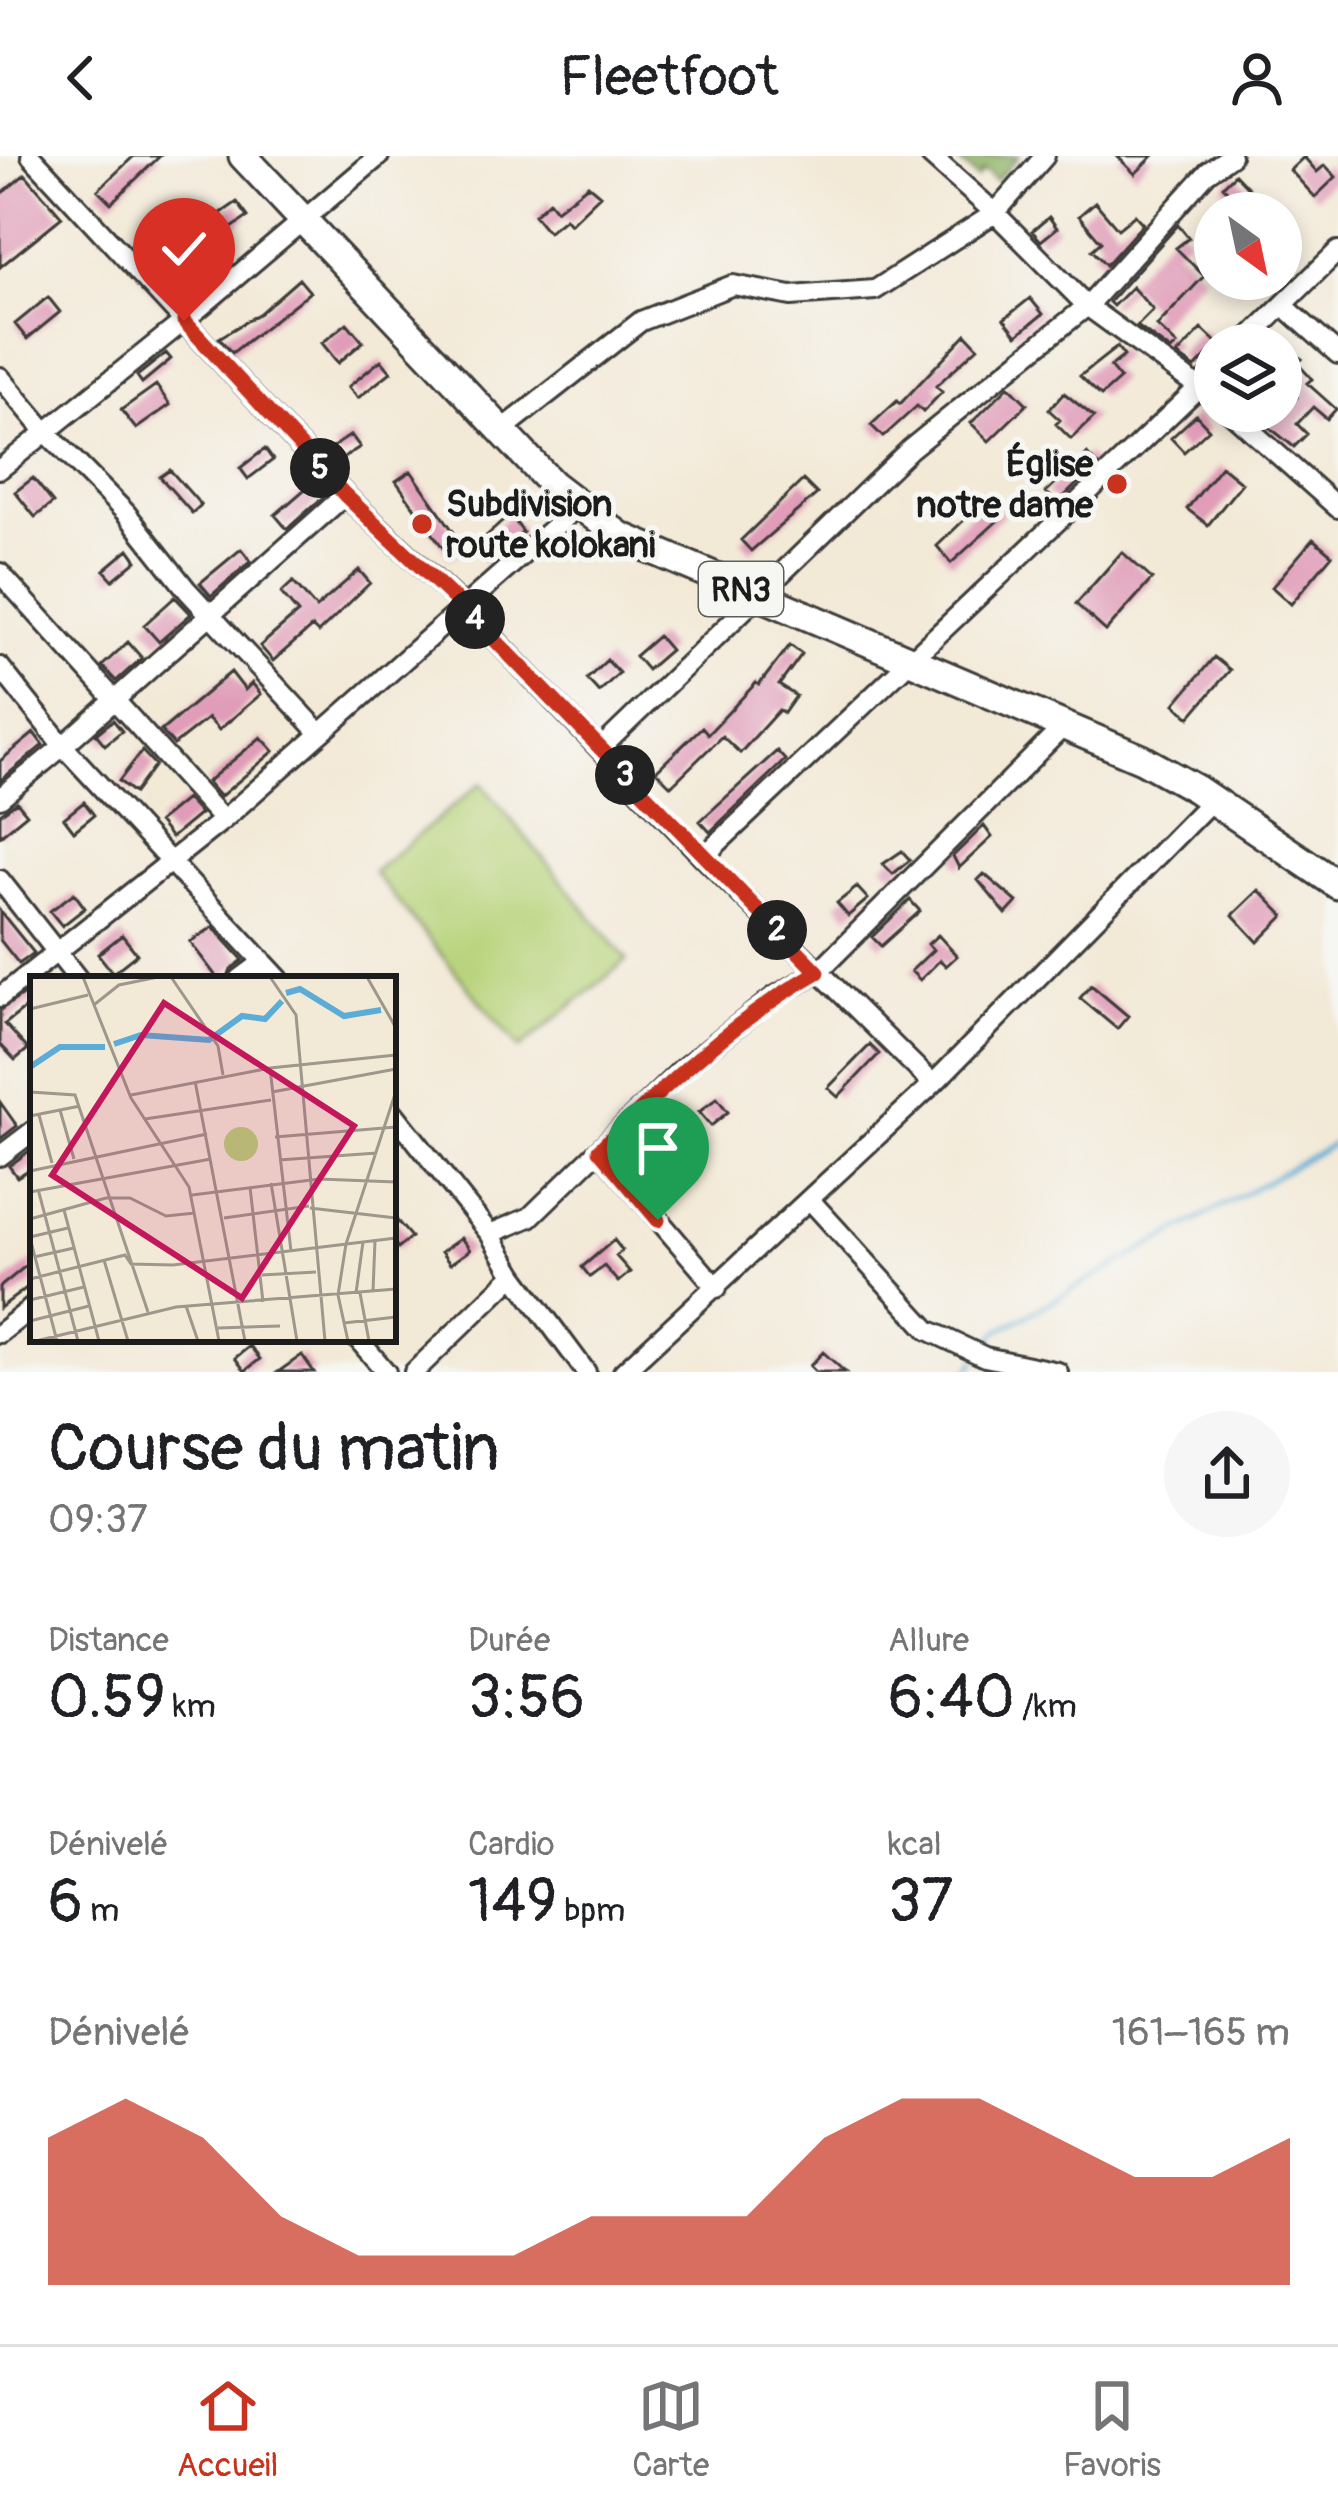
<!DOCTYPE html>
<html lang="fr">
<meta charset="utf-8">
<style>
body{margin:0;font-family:Pangolin,sans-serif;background:#f6f6f6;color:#202124;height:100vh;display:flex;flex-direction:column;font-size:45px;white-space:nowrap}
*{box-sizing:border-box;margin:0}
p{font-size:39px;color:#757577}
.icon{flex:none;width:66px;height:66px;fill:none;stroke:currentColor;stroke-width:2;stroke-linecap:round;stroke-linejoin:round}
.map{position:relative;height:1216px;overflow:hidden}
.panel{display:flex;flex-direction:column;background:#fff;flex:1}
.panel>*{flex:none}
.needle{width:78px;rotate:147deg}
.buttons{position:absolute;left:1194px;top:36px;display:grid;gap:24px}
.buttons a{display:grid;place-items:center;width:108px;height:108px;border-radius:50%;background:#fff;box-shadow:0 6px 18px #0003;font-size:60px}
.pin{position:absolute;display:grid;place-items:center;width:102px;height:102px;color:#fff;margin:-123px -51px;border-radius:50% 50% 50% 0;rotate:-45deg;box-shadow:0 0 12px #0007}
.pin .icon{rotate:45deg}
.km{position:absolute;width:60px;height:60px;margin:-30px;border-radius:50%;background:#222;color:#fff;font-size:33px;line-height:60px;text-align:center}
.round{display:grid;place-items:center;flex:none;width:126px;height:126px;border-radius:63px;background:#f6f6f6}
.summary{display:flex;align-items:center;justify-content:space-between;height:204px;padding:0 48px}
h1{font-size:66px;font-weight:600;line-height:90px}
.stats{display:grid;grid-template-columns:repeat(3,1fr);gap:18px;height:204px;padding:12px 48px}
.stats div{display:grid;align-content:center}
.stats b{font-size:60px;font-weight:600}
.stats small{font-size:33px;font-weight:400}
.stats p{font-size:33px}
.chart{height:336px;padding:24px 48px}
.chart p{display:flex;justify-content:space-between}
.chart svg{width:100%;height:216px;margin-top:12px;fill:#c8321e;opacity:.7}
header{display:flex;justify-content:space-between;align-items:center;height:156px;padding:0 48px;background:#fff;font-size:54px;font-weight:600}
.menu{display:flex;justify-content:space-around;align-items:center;height:168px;border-top:3px solid #e0e0e0;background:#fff;font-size:33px;color:#757577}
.menu a{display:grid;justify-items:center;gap:6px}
.menu .on{color:#c8321e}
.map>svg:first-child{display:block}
.green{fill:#b7d379;stroke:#6a784a;stroke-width:3}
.forest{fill:#91b569;stroke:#566842;stroke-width:3}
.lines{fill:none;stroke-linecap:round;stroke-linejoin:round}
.stream{stroke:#5bacd6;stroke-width:4.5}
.building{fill:#e09cb8}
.minor-casing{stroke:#3c3b38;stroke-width:24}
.highway-casing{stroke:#3c3b38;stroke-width:33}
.minor{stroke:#fff;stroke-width:18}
.highway{stroke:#fff;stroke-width:27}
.route-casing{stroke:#fff;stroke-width:24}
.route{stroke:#c8321e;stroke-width:15}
.poi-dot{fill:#c8321e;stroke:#f6f6f2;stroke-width:4.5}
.labels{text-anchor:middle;stroke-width:10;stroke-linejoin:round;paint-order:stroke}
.shield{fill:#f6f6f2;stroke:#5d5d5c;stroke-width:3}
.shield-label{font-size:33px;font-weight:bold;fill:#1c1c1c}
.poi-label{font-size:36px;font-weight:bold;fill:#1c1c1c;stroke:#f6f6f2;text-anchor:end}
.inset-river{fill:none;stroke:#5bacd6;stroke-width:6}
.inset-road{fill:none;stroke:#9d978c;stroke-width:3}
.view{fill:#c2185b;fill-opacity:0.15;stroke:#c2185b;stroke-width:6}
.inset-edge{fill:none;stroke:#1c1c1c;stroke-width:6}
</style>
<header><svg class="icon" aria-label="back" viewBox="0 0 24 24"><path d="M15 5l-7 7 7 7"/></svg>Fleetfoot<svg class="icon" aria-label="person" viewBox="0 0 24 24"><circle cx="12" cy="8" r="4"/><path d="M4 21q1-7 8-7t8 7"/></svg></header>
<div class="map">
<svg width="1338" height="1216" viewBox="0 0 1338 1216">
<rect width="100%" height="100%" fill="#f6f6f2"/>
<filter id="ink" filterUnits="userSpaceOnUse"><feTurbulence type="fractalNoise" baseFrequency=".00833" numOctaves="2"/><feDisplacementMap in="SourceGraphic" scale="24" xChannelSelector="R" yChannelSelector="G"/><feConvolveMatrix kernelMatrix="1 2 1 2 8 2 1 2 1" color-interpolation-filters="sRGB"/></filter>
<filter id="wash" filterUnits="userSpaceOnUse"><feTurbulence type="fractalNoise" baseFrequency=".004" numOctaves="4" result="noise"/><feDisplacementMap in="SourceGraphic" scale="48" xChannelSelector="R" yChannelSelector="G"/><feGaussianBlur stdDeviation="2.7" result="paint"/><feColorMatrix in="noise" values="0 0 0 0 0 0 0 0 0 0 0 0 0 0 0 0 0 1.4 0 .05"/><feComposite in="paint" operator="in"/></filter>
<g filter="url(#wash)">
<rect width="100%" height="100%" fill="#f3e9d7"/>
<path class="green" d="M481 627 627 804 519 893 373 716Z"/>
<path class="forest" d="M964 0H1019L996 25 984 14 977 22 960 6Z"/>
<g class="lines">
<path class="stream" d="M983 1195 997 1176 1338 985
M968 1216 976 1204"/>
</g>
<g id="blocks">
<path class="building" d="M134 0H160L111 47 98 34Z
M1117 0H1153L1135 18Z
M1304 1 1317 16 1325 9 1336 21 1315 41 1290 14Z
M25 18 62 61 0 111V39Z
M1235 18 1272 57H1248L1241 49 1223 30Z
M588 29 600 39 570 68 565 62 548 76 534 59 549 45 556 54Z
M237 46 248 61 220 80 210 65Z
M1095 46 1118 73 1135 59 1143 68 1106 109 1092 94 1101 86 1079 60Z
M1049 61 1057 72 1041 85 1032 75Z
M1178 69 1189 82 1176 92 1204 120 1157 170 1177 189 1171 195 1137 170 1153 154 1132 131 1113 150 1109 146Z
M299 123 310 136 232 197 219 182 260 157Z
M48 141 60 156 27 183 15 168Z
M1030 142 1043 158 1017 179 1004 163Z
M347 167 363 186 338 207 322 187Z
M1202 173 1218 188 1195 212 1177 199Z
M966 178 978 191 936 230 942 236 923 256 917 250 883 281 871 269 897 245 900 248Z
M1281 187 1302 203 1297 207 1312 223 1307 227 1336 253 1327 263 1313 251 1297 268 1307 278 1294 291 1249 255H1266L1276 264 1297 241 1281 226Z
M1117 191 1124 200 1110 211 1120 223 1101 240 1080 220Z
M166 197 171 203 142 227 137 220Z
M381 204 391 216 358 242 348 231Z
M156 229 170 249 136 273 121 254Z
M1009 230 1027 248 989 285 971 267Z
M1064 237 1094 261 1071 283 1056 268 1060 264 1049 254Z
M1196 259 1209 273 1184 296 1171 282Z
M351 279 360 291 341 303 333 291Z
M265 293 273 304 248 323 240 312Z
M1087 298 1097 309 1057 347 1046 336Z
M1221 310 1242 327 1208 369 1187 353Z
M170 314 201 349 192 357 160 321Z
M411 315 465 392 450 402 396 325Z
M33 322 53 347 35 361 15 336Z
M803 324 817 338 751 395 741 384Z
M312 327 324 340 287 373 275 359Z
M988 341 1004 359 951 407 937 390Z
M510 359 523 376 486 407 474 391Z
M1313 383 1332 399 1291 448 1272 431Z
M129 393 137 404 113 424 104 414Z
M241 393 251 405 211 440 200 427Z
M1122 396 1152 423 1106 475 1076 448Z
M359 414 370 427 318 477 312 471 273 505 260 490 298 457 281 437 293 426 316 452Z
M175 441 191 458 159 486 144 469Z
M658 480 670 494 647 514 635 500Z
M128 486 142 502 116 525 102 510Z
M790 489 802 498 779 529 796 540 784 557 779 554 740 597 722 580 671 630 656 615 702 571 708 578 756 527 759 529Z
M1214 501 1230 514 1190 561 1175 548Z
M607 504 619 517 599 536 587 523Z
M231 516 245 534 252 527 261 538 219 574 208 562 174 589 161 575Z
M113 564 122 575 105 589 96 578Z
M34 577 43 589 0 625V605Z
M261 581 274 595 220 641 207 626Z
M142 595 155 609 134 637 119 625Z
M777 595 785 604 710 676 700 665Z
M186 643 200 658 171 682 158 666Z
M17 646 27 658 0 680V658Z
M84 646 94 659 74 675 64 662Z
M984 670 992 681 959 712 953 700Z
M902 695 910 704 893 718 883 708Z
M984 718 1017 746 1006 758 978 724Z
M857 731 868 743 848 760 837 747Z
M1259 734 1284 760 1258 786 1233 759Z
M74 737 85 752 62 770 50 755Z
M910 744 920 755 881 790 872 781Z
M0 755 34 797 19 808 0 784Z
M213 771 243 804 231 813 227 823H218L190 786Z
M122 779 137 798 113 817 98 798Z
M938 779 957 800 946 810 940 804 920 824 911 815 933 794 928 788Z
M1091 829 1128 860 1117 873 1080 842Z
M33 832V846L5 868 28 893 15 904 0 888V854Z
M870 889 879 898 838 941 828 932Z
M717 942 728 956 711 970 699 956Z
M0 946 17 970 0 983Z
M32 993 33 1011 17 1021 9 1010Z
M393 1060 411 1081 398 1092 393 1086Z
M461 1082 470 1094 450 1108 441 1096Z
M614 1084 622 1094 616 1100 630 1116 618 1126 604 1110 590 1121 582 1111Z
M33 1104V1127L0 1152V1131Z
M250 1190 260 1203 245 1215 235 1202Z
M823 1196 845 1216H816L810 1210Z
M302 1199 314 1216H278Z"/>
</g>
</g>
<g filter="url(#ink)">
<use href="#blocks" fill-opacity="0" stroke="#3c3b38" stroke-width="3"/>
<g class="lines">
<defs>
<path id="minor" d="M31 0 345 339 465 452 703 701 933 928
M931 0 995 57 1087 150 1215 243
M1283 149 1338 198
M1242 189 1338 95
M0 221 46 276 126 357 187 434 320 577
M1229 255 1338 352
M502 274 641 165 733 129 791 140 875 134 995 57 1045 0
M0 313 184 165 379 0
M0 417 223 664
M0 511 63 590 279 823
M600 593 910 293 1087 150 1208 16 1231 0
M0 642 63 590 345 339
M703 701 1215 216
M0 724 78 823
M240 823 263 806
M0 841 223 664 579 349
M393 956 490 1078 514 1119 586 1216
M599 994 717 1132
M0 1000 33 975
M810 1044 928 1174 985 1201 1058 1216
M490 1078 530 1061 682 913 774 841 818 816 1064 570
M0 1177 33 1151
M358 1183 386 1216
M414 1216 514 1119
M623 1216 933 928 1212 644"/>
<path id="highway" d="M243 0 552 328 620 380 1142 603 1196 633 1338 729"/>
</defs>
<use href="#minor" class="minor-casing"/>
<use href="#highway" class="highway-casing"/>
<use href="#minor" class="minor"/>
<use href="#highway" class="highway"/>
</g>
</g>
<g class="lines" filter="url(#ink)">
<defs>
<path id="route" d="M184 165 345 339 464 452 818 816C735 863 667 928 599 994L658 1064"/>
</defs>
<use href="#route" class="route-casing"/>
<use href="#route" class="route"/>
</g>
<g class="poi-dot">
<circle cx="1117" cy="328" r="12"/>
<circle cx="422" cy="368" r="12"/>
</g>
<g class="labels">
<rect class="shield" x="699" y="406" width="84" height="54" rx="9"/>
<g class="shield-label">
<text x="741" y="445">RN3</text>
</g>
<g class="poi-label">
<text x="1093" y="320">Église<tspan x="1093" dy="41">notre dame</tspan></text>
<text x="446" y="360" text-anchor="start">Subdivision<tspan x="446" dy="41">route kolokani</tspan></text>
</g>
</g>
<g transform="translate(30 820)">
<rect width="366" height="366" fill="#f3e9d7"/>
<path d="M194 168a17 17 0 1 1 34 0a17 17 0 1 1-34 0Z" fill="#b7d379"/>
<path class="inset-river" d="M256 17 270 13 314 40 351 34M84 68 111 59 179 64 212 40 235 43 252 25M0 91 30 71H75"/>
<path class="inset-road" d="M53 1 101 122 159 211 189 365M141 1 188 70 193 99M240 1 266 39 295 365M337 1 366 52M65 28 89 9 128 1M0 33 58 19M240 92 261 275M165 105 215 365M0 116 45 119 118 336M242 116 366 93M101 119 240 92 366 79M30 134 44 183M9 139 22 187M0 140 50 130M115 143 241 124M245 161 366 151M249 184 347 177M0 195 177 158M241 207 267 365M220 211 233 326M8 213 48 365M0 216 181 183M162 219 289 203 366 206M280 232 366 242M34 234 69 365M194 242 279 230M0 243 76 222H100L136 240 165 237M0 261 38 252M0 262 27 365M4 281 44 272M74 284 98 365M232 299 286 296M0 303 95 279 101 288 143 289 366 262M343 315 345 265M326 317 333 266M330 317 339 365M0 324 54 311M156 330 168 365M0 345 59 330M314 347 366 341M188 352 250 350M6 365 146 331 366 313M318 365 308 319 316 268 366 115"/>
<path class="view" d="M134 27 324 150 212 322 22 199Z"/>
<rect width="366" height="366" class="inset-edge"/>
</g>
</svg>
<div class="buttons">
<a><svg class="needle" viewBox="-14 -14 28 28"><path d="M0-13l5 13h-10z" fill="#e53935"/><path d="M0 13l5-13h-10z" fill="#757577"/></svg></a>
<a><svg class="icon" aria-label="layers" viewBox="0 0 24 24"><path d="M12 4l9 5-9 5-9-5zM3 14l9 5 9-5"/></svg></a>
</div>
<div class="pin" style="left:658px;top:1064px;background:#1e9e55"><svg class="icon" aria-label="arrive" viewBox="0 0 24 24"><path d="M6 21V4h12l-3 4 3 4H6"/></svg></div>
<div class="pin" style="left:184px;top:165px;background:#d93025"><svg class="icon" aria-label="check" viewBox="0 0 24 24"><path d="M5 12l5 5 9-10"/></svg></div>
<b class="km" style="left:777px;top:774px">2</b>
<b class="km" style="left:625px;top:619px">3</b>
<b class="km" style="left:475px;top:463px">4</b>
<b class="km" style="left:320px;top:312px">5</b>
</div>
<section class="panel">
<div class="summary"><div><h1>Course du matin</h1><p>09:37</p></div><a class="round"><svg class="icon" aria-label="share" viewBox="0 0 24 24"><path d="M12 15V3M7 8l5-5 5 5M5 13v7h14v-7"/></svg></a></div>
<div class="stats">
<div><p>Distance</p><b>0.59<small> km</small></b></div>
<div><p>Durée</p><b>3:56</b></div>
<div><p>Allure</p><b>6:40<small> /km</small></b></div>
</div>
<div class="stats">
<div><p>Dénivelé</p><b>6<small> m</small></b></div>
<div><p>Cardio</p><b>149<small> bpm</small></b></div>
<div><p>kcal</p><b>37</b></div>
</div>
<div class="chart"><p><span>Dénivelé</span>161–165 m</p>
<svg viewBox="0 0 160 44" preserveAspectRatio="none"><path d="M0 44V14L10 6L20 14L30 30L40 38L50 38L60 38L70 30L80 30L90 30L100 14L110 6L120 6L130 14L140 22L150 22L160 14V44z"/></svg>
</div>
</section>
<nav class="menu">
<a class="on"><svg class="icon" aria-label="home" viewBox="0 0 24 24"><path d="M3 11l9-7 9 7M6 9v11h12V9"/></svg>Accueil</a>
<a><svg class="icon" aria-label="map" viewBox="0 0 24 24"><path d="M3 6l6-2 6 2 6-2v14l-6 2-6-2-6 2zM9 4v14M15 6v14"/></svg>Carte</a>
<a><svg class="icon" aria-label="saved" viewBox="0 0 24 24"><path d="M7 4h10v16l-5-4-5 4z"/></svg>Favoris</a>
</nav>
